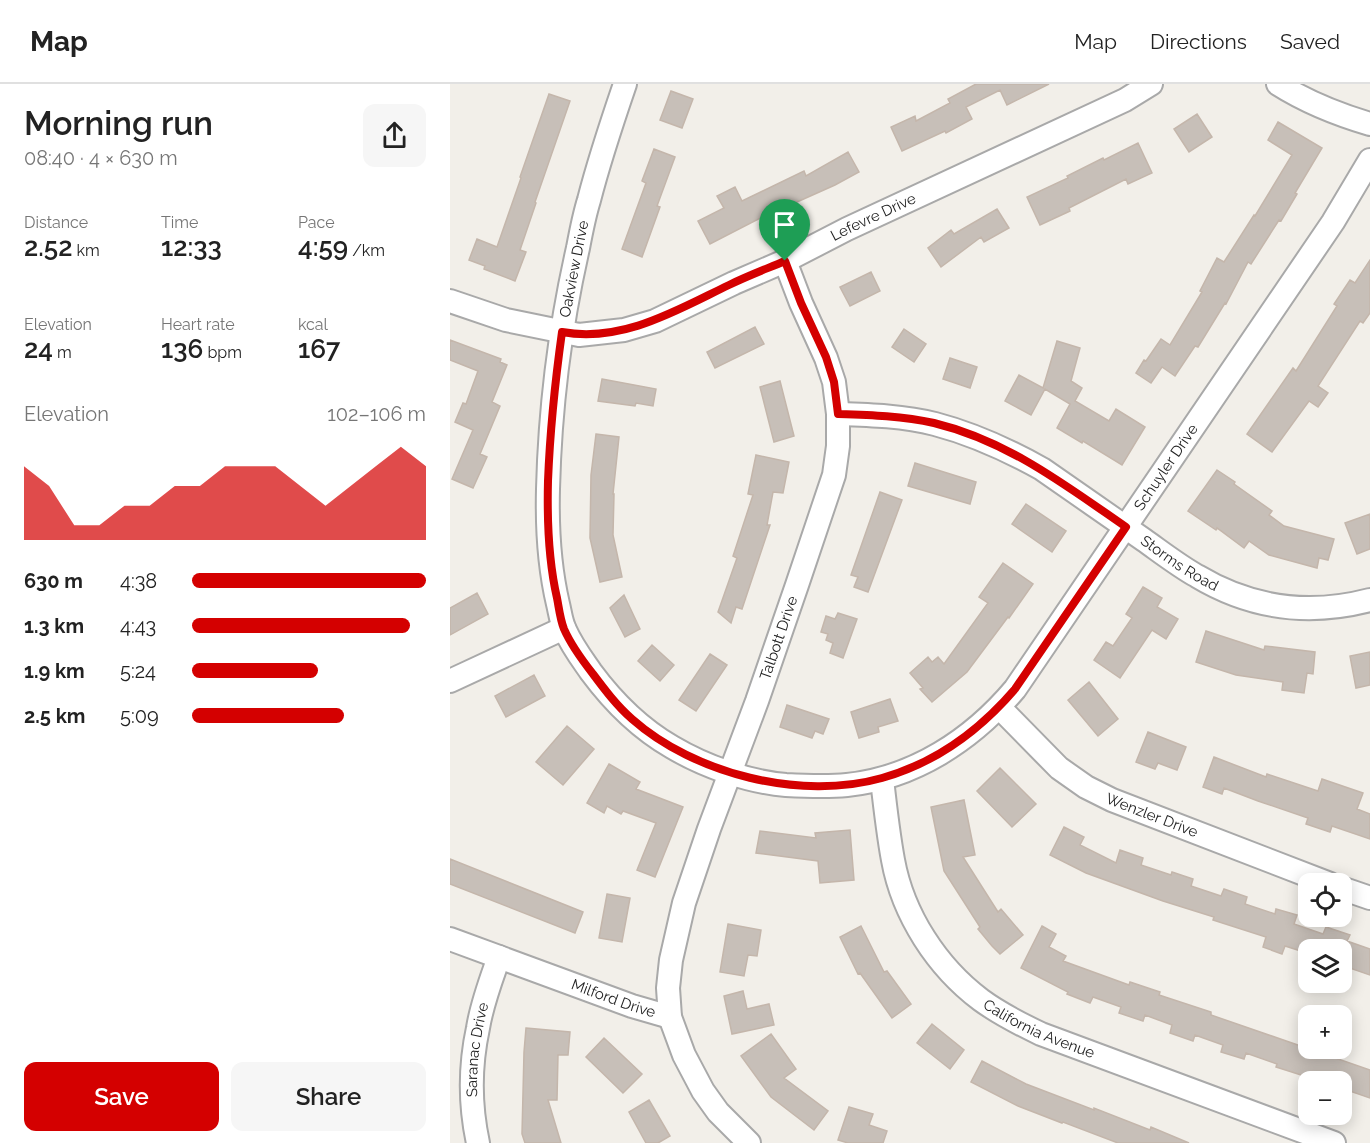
<!DOCTYPE html>
<meta charset="utf-8">
<style>
body{margin:0;font-family:Raleway,sans-serif;background:#f6f6f6;color:#222;height:100vh;display:flex;flex-direction:column;font-size:22px;white-space:nowrap}
*{box-sizing:border-box;margin:0}
p{font-size:20px;color:#767676}
.icon{flex:none;width:33px;height:33px;fill:none;stroke:currentColor;stroke-width:2;stroke-linecap:round;stroke-linejoin:round}
.map{position:relative;flex:1;overflow:hidden}
.drawer{display:flex;flex-direction:column;background:#fff;width:450px}
.drawer>*{flex:none}
.buttons{position:absolute;left:848px;top:789px;display:grid;gap:12px}
.buttons a{display:grid;place-items:center;width:54px;height:54px;border-radius:12px;background:#fff;box-shadow:0 3px 15px #0003;font-size:30px}
.pin{position:absolute;display:grid;place-items:center;width:51px;height:51px;color:#fff;margin:-62px -26px;border-radius:50% 50% 50% 0;rotate:-45deg;box-shadow:0 0 6px #0007}
.pin .icon{rotate:45deg}
.round{display:grid;place-items:center;flex:none;width:63px;height:63px;border-radius:12px;background:#f6f6f6}
.overview{display:flex;align-items:center;justify-content:space-between;height:102px;padding:0 24px}
h1{font-size:33px;font-weight:600;line-height:45px}
.stats{display:grid;grid-template-columns:repeat(3,1fr);gap:9px;height:102px;padding:6px 24px}
.stats div{display:grid;align-content:center}
.stats b{font-size:26px;font-weight:600}
.stats small{font-size:16px;font-weight:400}
.stats p{font-size:16px}
.chart{height:168px;padding:12px 24px}
.chart p{display:flex;justify-content:space-between}
.chart svg{width:100%;height:108px;margin-top:6px;fill:#d40000;opacity:.7}
.button{display:flex;gap:12px;margin-top:auto;padding:12px 24px}
.button a{flex:1;height:69px;border-radius:12px;background:#d40000;color:#fff;font-size:24px;font-weight:600;line-height:69px;text-align:center}
.button a+a{background:#f6f6f6;color:#222}
ul{padding:0 24px;list-style:none;font-size:20px}
li{display:grid;grid-template-columns:96px 72px 1fr;align-items:center;height:45px}
li i{height:15px;border-radius:8px;background:#d40000}
header{display:flex;align-items:center;gap:36px;box-sizing:border-box;height:84px;padding:0 30px;background:#fff;border-bottom:2px solid #e0e0e0}
header strong{font-size:28px}
nav{display:flex;gap:33px;margin-inline-start:auto;font-size:21px}
main{display:flex;flex:1;min-height:0}
.map>svg:first-child{display:block}
.building{fill:#c7bfb8;stroke:#c4b6ab;stroke-width:1.5}
.lines{fill:none;stroke-linecap:round;stroke-linejoin:round}
.minor-casing{stroke:#a9a9a9;stroke-width:26}
.minor{stroke:#fff;stroke-width:22}
.route-casing{stroke:#fff;stroke-width:12}
.route{stroke:#d40000;stroke-width:8}
.labels{text-anchor:middle;stroke-width:4.5;stroke-linejoin:round;paint-order:stroke}
.street-label{font-size:15px;fill:#222;stroke:#fff}
</style>
<header>
<strong>Map</strong>
<nav><a>Map</a><a>Directions</a><a>Saved</a></nav>
</header>
<main>
<section class="drawer">
<div class="overview"><div><h1>Morning run</h1><p>08:40 · 4 × 630 m</p></div><a class="round"><svg class="icon" aria-label="share" viewBox="0 0 24 24"><path d="M12 15V3M7 8l5-5 5 5M5 13v7h14v-7"/></svg></a></div>
<div class="stats">
<div><p>Distance</p><b>2.52<small> km</small></b></div>
<div><p>Time</p><b>12:33</b></div>
<div><p>Pace</p><b>4:59<small> /km</small></b></div>
</div>
<div class="stats">
<div><p>Elevation</p><b>24<small> m</small></b></div>
<div><p>Heart rate</p><b>136<small> bpm</small></b></div>
<div><p>kcal</p><b>167</b></div>
</div>
<div class="chart"><p><span>Elevation</span>102–106 m</p>
<svg viewBox="0 0 160 44" preserveAspectRatio="none"><path d="M0 44V14L10 22L20 38L30 38L40 30L50 30L60 22L70 22L80 14L90 14L100 14L110 22L120 30L130 22L140 14L150 6L160 14V44z"/></svg>
</div>
<ul>
<li><b>630 m</b>4:38<i style="width:100%"></i></li>
<li><b>1.3 km</b>4:43<i style="width:93%"></i></li>
<li><b>1.9 km</b>5:24<i style="width:54%"></i></li>
<li><b>2.5 km</b>5:09<i style="width:65%"></i></li>
</ul>
<div class="button"><a>Save</a><a>Share</a></div>
</section>
<div class="map">
<svg width="920" height="1059" viewBox="0 0 920 1059">
<rect width="100%" height="100%" fill="#f2efe9"/>
<path class="building" d="M526 0H599L557 21 550 6 516 23 522 35 496 49 495 47 452 67 441 43 465 32 466 37 500 19 498 15Z
M221 7 243 15 232 44 210 36Z
M99 10 120 17 85 118 86 119 70 166 76 168 65 197 34 185 35 182 19 176 27 155 47 163 71 94 70 93Z
M747 30 762 53 739 68 724 45Z
M828 38 872 64 845 109 847 110 831 137 829 136 801 180 798 178 776 220 775 219 748 263 745 262 725 292 712 283 701 299 686 289 694 276 696 277 711 255 720 261 752 208 750 207 767 174 774 178 804 131 805 132 842 71 818 56Z
M688 59 702 89 678 100 676 95 619 124 620 127 590 141 577 113 618 94 617 92 653 74 654 76Z
M204 65 225 73 207 122 210 123 192 173 172 165 196 99 192 97Z
M398 68 409 88 385 101 320 130V129L260 160 248 137 274 124 267 112 285 103 292 117 354 87 356 92Z
M547 125 559 144 534 158 531 153 491 183 478 164 501 146 504 150Z
M920 176V229L913 239 910 237 868 302 878 309 868 323 859 317 822 368 797 350 843 284 846 287 887 222 884 220 900 196 905 199Z
M421 188 430 207 400 222 390 203Z
M305 243 314 260 265 284 257 268Z
M454 245 476 260 464 278 442 263Z
M0 256 51 275 50 278 57 281 42 318 50 322 30 370 37 373 23 404 2 395 23 346 5 338 13 319 16 320 28 287 0 276Z
M607 257 630 264 621 297 632 304 625 317 659 337 666 325 695 343 672 381 633 357 632 359 607 344 620 320 595 305 581 331 555 317 569 291 593 304Z
M500 274 527 283 520 304 493 295Z
M152 295 206 305 203 322 186 319 185 322 148 317Z
M330 297 344 352 324 358 310 303Z
M146 350 169 353 163 410H164L163 451 172 493 150 498 140 454 141 391Z
M306 371 339 378 333 409 323 408 317 441H320L292 525 286 523 281 539 268 528 287 474 283 472 303 411 298 410Z
M465 379 526 398 520 420 458 402Z
M767 386 785 398 784 400 822 427 819 431 834 442 884 455 878 476 869 474 867 484 819 471 799 457 794 464 767 444 766 446 738 427Z
M430 408 452 416 418 508 404 503 408 493 401 491Z
M576 420 616 447 602 468 562 440Z
M920 430V465L907 470 895 439Z
M553 479 583 500 559 534 558 533 517 588 482 618 470 605 473 604 460 589 478 573 482 578 488 573 494 580 538 519 529 513Z
M693 503 712 514 707 523 728 535 716 555 702 546 670 594 644 576 656 558 663 562 682 534 676 530Z
M27 509 38 530 0 551V524Z
M174 511 190 545 175 553 160 524Z
M388 529 407 535 393 574 380 569 383 559 376 556 378 550 371 548 376 532 385 535Z
M756 547 814 566 815 562 865 568 863 590 857 589 854 609 832 606 833 598 786 591 746 578Z
M202 561 224 581 210 597 188 577Z
M920 568V601L906 604 900 572Z
M260 570 277 581 246 627 229 616Z
M84 591 95 612 56 633 45 612Z
M639 598 668 635 648 652 618 616Z
M440 615 448 637 428 643 429 648 409 654 401 628Z
M337 621 379 635 373 650 365 647 362 654 330 643Z
M117 642 144 665 113 701 86 678Z
M698 648 736 663 727 686 708 679 705 685 686 678Z
M764 673 816 693 817 690 868 707 872 695 913 709 907 725 920 730V755L882 742 880 748 856 740 858 734 808 717 774 704 772 710 753 703Z
M159 680 190 698 186 705 233 723 205 793 187 786 206 739 173 727 171 730 157 722 154 729 137 719Z
M550 684 586 720 562 743 527 707Z
M514 716 525 771 513 773 548 828 551 825 573 851 550 870 542 862 528 845 530 843 494 787 481 723Z
M614 743 634 753 630 761 666 779 670 766 693 774 691 781 721 791 722 788 743 795 741 802 771 812 774 805 797 813 795 820 825 830 826 825 847 831 844 840 873 850 876 843 900 851 897 857 920 865V891L891 881V866H855L854 868 835 862 832 870 813 863 816 853 763 836 764 833 713 817 636 789 600 771Z
M400 746 404 796 370 799 368 777 306 769 310 747 366 754 365 749Z
M0 775 133 828 125 849 0 800Z
M157 810 180 814 172 858 149 854Z
M278 840 311 846 307 872 298 871 294 892 270 888Z
M411 842 434 888 437 887 461 920 442 934 410 889 408 890 390 853Z
M592 842 606 850 599 863 616 872 613 877 679 901 680 898 710 908 709 911 761 928V931L920 986V1014L891 1004V998H873L826 983 827 980 796 969 794 975 771 968 773 961 745 951 743 957 720 949 722 941 695 931 693 937 669 929 671 923 643 913 640 919 617 910 618 908 571 884Z
M293 907 297 925 319 920 324 941 282 950 274 912Z
M482 940 514 966 500 985 467 959Z
M76 944 120 948 118 971H108L107 1016H98L111 1059H75L72 1050 74 968Z
M321 950 346 985 334 994 378 1027 364 1046 321 1013 291 972Z
M154 954 192 990 173 1009 136 973Z
M532 977 576 1000 644 1026V1024L700 1046 701 1043 739 1059H668L613 1038 612 1039 568 1022 521 998Z
M199 1016 220 1052 208 1059H196L179 1028Z
M399 1023 423 1030 419 1041 437 1047 433 1059H398L388 1056Z"/>
<g class="lines">
<defs>
<g id="minor">
<path id="s1" d="M175 0C162 38 149 77 139 116 134 132 131 148 128 164 110 243 100 324 98 405 97 444 99 482 108 520 110 528 111 538 115 546 122 562 132 575 141 588 164 619 189 644 222 663 254 682 298 698 336 701 356 702 376 703 397 701 464 694 522 656 565 605L883 138 920 76"/>
<path d="M828 0C858 19 886 30 920 40"/>
<path id="s2" d="M0 217 56 236 129 251 174 246 205 237 284 199 335 177 397 145 675 16 701 0"/>
<path id="s3" d="M388 330C420 331 454 332 485 340 523 350 558 366 592 385 626 409 660 432 694 456 711 468 729 482 747 492 802 525 859 532 920 516"/>
<path d="M0 597 114 544"/>
<path id="s4" d="M550 624 609 684 636 703 662 716 880 800"/>
<path id="s5" d="M432 695C435 722 438 749 443 776 453 831 487 883 531 916 550 930 570 940 591 950L884 1059"/>
<path d="M891 804 920 814"/>
<path id="s6" d="M0 855 182 922 220 933"/>
<path id="s7" d="M28 1059C20 1022 20 981 28 944 32 919 41 896 49 873"/>
<path id="s8" d="M299 1059 268 1028 253 1007 234 971 220 933 218 904 221 876 234 819 259 745 307 617 347 501 384 391 388 362V330L384 298 376 274 351 219 335 177"/>
</g>
</defs>
<use href="#minor" class="minor-casing"/>
<use href="#minor" class="minor"/>
</g>
<g class="lines">
<defs>
<path id="route" d="M335 177 351 219 376 273 384 298 388 330C420 331 453 332 484 339 558 357 615 401 676 443L565 605C529 647 485 679 432 694 351 717 244 690 182 635 167 622 155 606 143 590 132 576 121 561 114 545 110 535 109 524 107 514 98 475 97 436 98 397 100 347 105 298 112 248 173 259 227 226 279 201 297 192 316 185 335 177Z"/>
</defs>
<use href="#route" class="route-casing"/>
<use href="#route" class="route"/>
</g>
<g class="labels">
<g class="street-label">
<text dy="5" stroke="none"><textPath href="#s2" startOffset="453">Lefevre Drive</textPath></text>
<text transform="translate(124 185) rotate(-79)" y="5">Oakview Drive</text>
<text dy="5" stroke="none"><textPath href="#s1" startOffset="1366">Schuyler Drive</textPath></text>
<text dy="5" stroke="none"><textPath href="#s3" startOffset="381">Storms Road</textPath></text>
<text dy="5" stroke="none"><textPath href="#s8" startOffset="548">Talbott Drive</textPath></text>
<text dy="5" stroke="none"><textPath href="#s4" startOffset="189">Wenzler Drive</textPath></text>
<text dy="5" stroke="none"><textPath href="#s6" startOffset="174">Milford Drive</textPath></text>
<text dy="5" stroke="none"><textPath href="#s5" startOffset="316">California Avenue</textPath></text>
<text dy="5" stroke="none"><textPath href="#s7" startOffset="94">Saranac Drive</textPath></text>
</g>
</g>
</svg>
<div class="buttons">
<a><svg class="icon" aria-label="locate" viewBox="0 0 24 24"><circle cx="12" cy="12" r="6"/><path d="M12 2v4M12 18v4M2 12h4M18 12h4"/></svg></a>
<a><svg class="icon" aria-label="layers" viewBox="0 0 24 24"><path d="M12 4l9 5-9 5-9-5zM3 14l9 5 9-5"/></svg></a>
<a>+</a>
<a>−</a>
</div>
<div class="pin" style="left:335px;top:177px;background:#1e9e55"><svg class="icon" aria-label="arrive" viewBox="0 0 24 24"><path d="M6 21V4h12l-3 4 3 4H6"/></svg></div>
</div>
</main>
